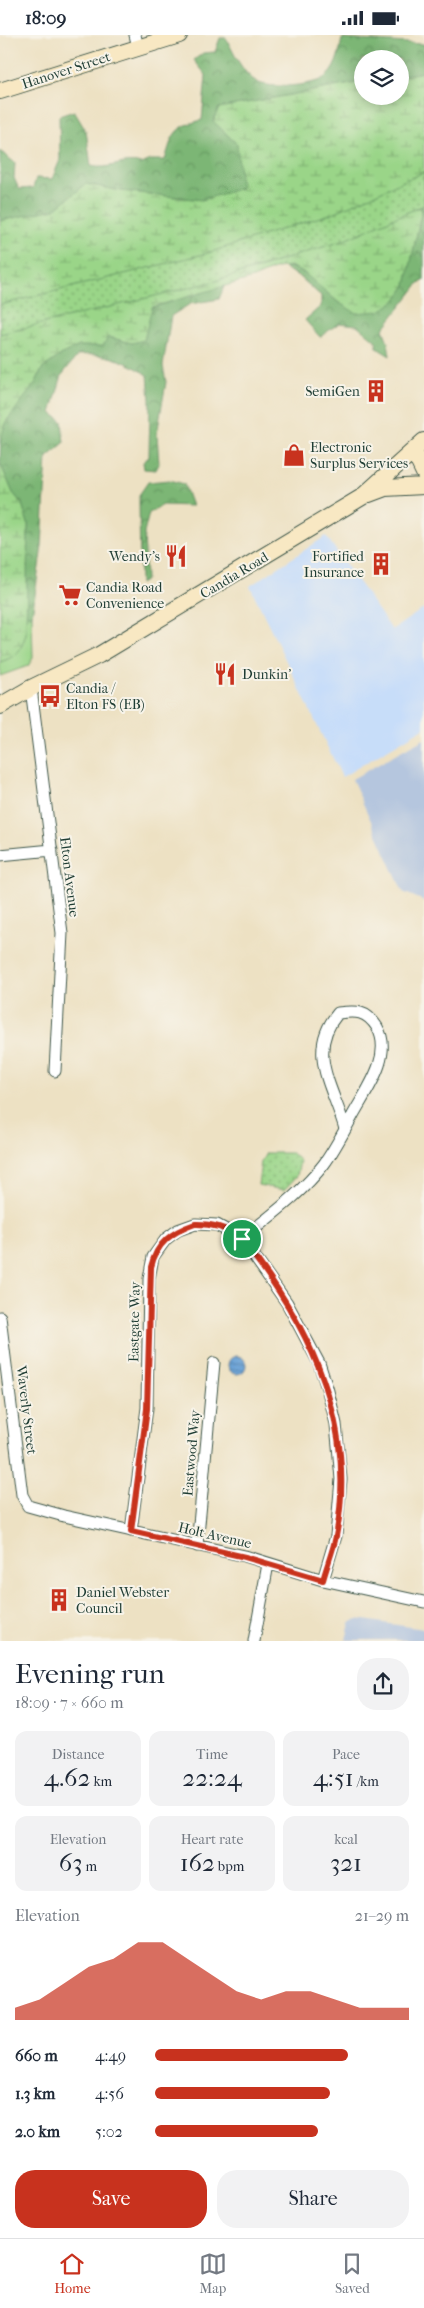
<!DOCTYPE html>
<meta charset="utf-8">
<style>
body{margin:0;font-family:"IM FELL French Canon",serif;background:#f2f2f3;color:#1f2937;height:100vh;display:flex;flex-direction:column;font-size:19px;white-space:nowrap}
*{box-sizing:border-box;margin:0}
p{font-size:16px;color:#747a83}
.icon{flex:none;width:28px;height:28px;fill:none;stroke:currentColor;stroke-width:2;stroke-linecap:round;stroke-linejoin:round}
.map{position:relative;height:1606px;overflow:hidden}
.side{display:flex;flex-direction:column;background:#fff;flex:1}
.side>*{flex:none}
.buttons{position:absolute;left:354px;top:15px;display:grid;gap:10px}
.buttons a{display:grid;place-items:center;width:55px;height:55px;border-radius:50%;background:#fff;box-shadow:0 2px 12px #0003;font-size:25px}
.pin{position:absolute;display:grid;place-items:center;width:42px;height:42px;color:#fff;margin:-21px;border:2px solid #fff;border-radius:50%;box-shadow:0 1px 5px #0007}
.round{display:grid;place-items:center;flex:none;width:52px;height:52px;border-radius:20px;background:#f2f2f3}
.headline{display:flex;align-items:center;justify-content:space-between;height:85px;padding:0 15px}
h1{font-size:28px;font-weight:600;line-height:38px}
.stats{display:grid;grid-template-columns:repeat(3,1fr);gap:8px;height:85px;padding:5px 15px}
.stats div{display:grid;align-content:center;border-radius:12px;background:#f2f2f3;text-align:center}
.stats b{font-size:25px;font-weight:600}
.stats small{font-size:14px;font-weight:400}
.stats p{font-size:14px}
.chart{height:140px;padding:10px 15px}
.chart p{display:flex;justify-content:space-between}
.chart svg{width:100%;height:90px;margin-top:5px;fill:#c8321e;opacity:.7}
.action{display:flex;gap:10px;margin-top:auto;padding:10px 15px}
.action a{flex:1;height:58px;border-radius:20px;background:#c8321e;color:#fff;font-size:20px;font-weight:600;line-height:58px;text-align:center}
.action a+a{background:#f2f2f3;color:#1f2937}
ul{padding:0 15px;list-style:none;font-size:16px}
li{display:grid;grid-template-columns:80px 60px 1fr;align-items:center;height:38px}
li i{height:12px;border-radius:6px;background:#c8321e}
.status{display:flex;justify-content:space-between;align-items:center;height:35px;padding:0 25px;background:#fff;direction:ltr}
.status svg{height:14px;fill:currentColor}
.menu{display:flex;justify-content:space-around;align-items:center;height:70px;border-top:1px solid #e0e1e3;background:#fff;font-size:14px;color:#747a83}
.menu a{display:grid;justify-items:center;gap:2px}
.menu .active{color:#c8321e}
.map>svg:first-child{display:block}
.built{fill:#c7ddf9}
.industrial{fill:#b5c6de}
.green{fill:#9ad588;stroke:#5c895e}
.forest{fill:url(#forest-crowns);stroke:#4d7a54}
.wetland{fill:url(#wetland-marsh);stroke:#5c895e}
.park{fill:url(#park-dots);stroke:#5c895e}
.water{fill:url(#water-rules);stroke:#436e85}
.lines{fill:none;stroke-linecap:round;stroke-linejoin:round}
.street-casing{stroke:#3e5649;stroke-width:13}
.secondary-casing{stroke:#3e5649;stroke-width:18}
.street{stroke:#fff;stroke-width:11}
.secondary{stroke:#f8e8c3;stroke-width:16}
.route-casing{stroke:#fff;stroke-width:10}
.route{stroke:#c8321e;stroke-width:6}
.labels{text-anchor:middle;stroke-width:4;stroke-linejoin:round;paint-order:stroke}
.street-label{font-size:14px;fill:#1f3d34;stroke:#f7f3e8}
.poi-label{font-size:14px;fill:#1f3d34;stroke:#f7f3e8;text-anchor:start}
</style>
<div class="status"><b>18:09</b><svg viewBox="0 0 49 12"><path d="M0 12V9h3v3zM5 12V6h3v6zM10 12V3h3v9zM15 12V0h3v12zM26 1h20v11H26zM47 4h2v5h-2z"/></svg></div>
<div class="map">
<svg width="424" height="1606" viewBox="0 0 424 1606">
<defs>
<pattern id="forest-crowns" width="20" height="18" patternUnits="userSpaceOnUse" patternTransform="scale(1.25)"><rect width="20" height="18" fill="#7bb674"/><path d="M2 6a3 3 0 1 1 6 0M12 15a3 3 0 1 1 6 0" fill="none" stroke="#649560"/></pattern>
<pattern id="wetland-marsh" width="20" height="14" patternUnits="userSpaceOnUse" patternTransform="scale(1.25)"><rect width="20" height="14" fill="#9ad588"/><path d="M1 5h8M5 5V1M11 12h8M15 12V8" fill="none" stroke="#7dae70"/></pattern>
<pattern id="park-dots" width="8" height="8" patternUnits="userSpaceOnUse" patternTransform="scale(1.25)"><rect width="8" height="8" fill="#9ad588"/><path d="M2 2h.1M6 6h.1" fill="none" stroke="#7dae70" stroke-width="1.8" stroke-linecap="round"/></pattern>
<pattern id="water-rules" width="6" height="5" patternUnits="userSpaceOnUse" patternTransform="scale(1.25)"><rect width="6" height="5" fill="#67a0d6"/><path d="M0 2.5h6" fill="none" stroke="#5484ae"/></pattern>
</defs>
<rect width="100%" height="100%" fill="#f7f3e8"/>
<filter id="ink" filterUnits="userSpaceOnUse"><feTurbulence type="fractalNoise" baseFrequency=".02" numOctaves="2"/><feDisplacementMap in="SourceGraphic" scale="10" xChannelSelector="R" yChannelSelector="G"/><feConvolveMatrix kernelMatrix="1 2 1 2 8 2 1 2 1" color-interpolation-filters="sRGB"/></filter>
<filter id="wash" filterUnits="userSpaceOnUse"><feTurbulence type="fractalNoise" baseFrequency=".0096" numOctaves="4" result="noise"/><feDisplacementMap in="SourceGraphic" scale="20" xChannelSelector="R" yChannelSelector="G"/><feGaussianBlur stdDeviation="1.12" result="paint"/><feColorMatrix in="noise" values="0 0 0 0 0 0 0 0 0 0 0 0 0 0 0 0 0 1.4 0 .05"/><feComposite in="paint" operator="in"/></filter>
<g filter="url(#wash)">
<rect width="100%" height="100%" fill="#ede1c3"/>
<path class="built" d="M326 501 392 595 424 573V693L342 742 250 551Z"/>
<path class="industrial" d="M424 704V866L403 857 352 744Z
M357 1584 424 1594V1605H346L350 1588Z"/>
<path class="green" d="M26 579 32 581 33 623 28 631 0 641V627C21 620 26 600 26 579Z"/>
<path class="forest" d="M220 3H226C234 18 242 38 257 47 270 54 309 51 322 44 336 37 339 18 342 4L424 9V37L400 41V24H362V47L219 73 213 86 237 109 242 153 202 165 121 156 86 149 55 174 0 186V116L15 128 14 143 19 154 33 153 36 143 52 144 60 125 59 81 74 76 86 96 91 131C110 136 122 123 142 129L150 125H165C173 99 173 92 202 85L206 40 194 25 203 18 215 17Z
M424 143V246L419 248 383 294 388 307 390 321 377 313 376 306 357 290 339 288 320 302 305 285 321 271V261L300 242 282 232C302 229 323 255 338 267L406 250 421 179 420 172H409L301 218 256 234 210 243Z
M225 249 219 264 190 269 171 281 163 331 166 347 157 399 159 429 156 435 144 434 143 427 149 422 150 365 148 340C124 325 107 318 78 320L62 340 51 378 62 386 64 408 47 422 42 511 32 581 26 579 28 489 22 469 13 458 0 428 1 399 14 373 35 349 42 334 62 319 79 311H103L107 302 132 308 144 305 151 273Z
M170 445 184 449 192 471 162 470 149 478 144 498 146 545 140 549 139 460 148 447Z"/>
<path class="wetland" d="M424 37V143L326 189 0 280V186L55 174 86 149 121 156 202 165 241 153 237 109 213 86 219 73 362 47V61H400V41Z
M409 172H420L421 179 406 250 395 266 380 276 356 278 338 267 303 237 290 231 277 233 253 243 152 272 144 305 132 308 108 302 103 311H79L62 319 42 334 35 349 5 388 0 409V294L256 234 301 218Z
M0 428 13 458 22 469 28 489 26 599C20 617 18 621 0 627Z"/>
<path class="park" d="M424 137V170L342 206 216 246 0 299V270L208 218 333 178Z
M266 1118H292L300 1126 297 1141 284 1155 258 1150 261 1127Z"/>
<path class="water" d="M228 1330a9 9 0 1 1 18 0a9 9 0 1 1-18 0Z"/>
</g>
<g filter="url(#ink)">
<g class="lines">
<defs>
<path id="street" d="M135 0 138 12
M31 653 62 898 55 1036
M0 820 52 815
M242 1204C271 1180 301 1159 324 1129 335 1114 344 1096 353 1080 366 1056 394 1020 377 992 366 975 356 976 338 978 305 1017 334 1053 345 1094
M0 1282 22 1460 28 1471 64 1481 245 1521 323 1545 424 1567
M131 1496 147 1373 149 1244 153 1222 166 1204 178 1195 195 1189 217 1190 242 1204 287 1268 319 1328 328 1356 336 1389 341 1444 336 1501 323 1545
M197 1511 214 1328
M254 1606 268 1529"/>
<path id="secondary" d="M0 56 179 0
M414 417 424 438
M369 459 385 453 424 451
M0 671 31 653 99 620 362 462 424 406"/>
</defs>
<use href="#street" class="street-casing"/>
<use href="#secondary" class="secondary-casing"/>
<use href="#street" class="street"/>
<use href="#secondary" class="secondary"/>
</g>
</g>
<g class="lines" filter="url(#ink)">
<defs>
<path id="route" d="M195 1189C235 1188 247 1211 268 1240 322 1318 355 1405 336 1501 333 1516 327 1530 323 1545L245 1522 131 1496 147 1374 151 1232C157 1207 172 1197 195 1189Z"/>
</defs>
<use href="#route" class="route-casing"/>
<use href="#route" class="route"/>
</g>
<defs>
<symbol id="building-bare" viewBox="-9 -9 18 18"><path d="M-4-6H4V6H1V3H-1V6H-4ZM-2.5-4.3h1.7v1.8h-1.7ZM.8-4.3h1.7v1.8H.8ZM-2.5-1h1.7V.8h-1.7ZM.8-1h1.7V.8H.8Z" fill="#c8321e" stroke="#f7f3e8" stroke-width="2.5" paint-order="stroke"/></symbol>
<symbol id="shop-bare" viewBox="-9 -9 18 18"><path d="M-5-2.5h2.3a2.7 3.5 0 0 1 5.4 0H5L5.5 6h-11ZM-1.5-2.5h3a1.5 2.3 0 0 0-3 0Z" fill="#c8321e" stroke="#f7f3e8" stroke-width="2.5" paint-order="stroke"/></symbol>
<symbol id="restaurant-bare" viewBox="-9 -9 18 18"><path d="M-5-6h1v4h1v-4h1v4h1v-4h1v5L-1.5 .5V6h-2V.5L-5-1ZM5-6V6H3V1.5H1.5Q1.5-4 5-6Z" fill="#c8321e" stroke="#f7f3e8" stroke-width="2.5" paint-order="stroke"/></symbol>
<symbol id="supermarket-bare" viewBox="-9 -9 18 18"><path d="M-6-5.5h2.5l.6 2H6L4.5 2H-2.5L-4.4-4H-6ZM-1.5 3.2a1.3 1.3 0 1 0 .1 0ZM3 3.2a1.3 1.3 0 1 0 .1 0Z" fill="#c8321e" stroke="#f7f3e8" stroke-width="2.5" paint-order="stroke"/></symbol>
<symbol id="bus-bare" viewBox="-9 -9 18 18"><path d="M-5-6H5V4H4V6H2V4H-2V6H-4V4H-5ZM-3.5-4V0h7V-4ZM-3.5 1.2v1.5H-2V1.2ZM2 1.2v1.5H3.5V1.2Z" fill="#c8321e" stroke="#f7f3e8" stroke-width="2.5" paint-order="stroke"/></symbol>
</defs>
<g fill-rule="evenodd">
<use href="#building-bare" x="360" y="340" width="32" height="32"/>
<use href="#shop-bare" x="278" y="404" width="32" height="32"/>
<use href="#restaurant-bare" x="160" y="505" width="32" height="32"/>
<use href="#building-bare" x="365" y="513" width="32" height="32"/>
<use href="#supermarket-bare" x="54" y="544" width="32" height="32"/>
<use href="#restaurant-bare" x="209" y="623" width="32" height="32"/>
<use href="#bus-bare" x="34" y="645" width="32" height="32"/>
<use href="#building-bare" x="43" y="1549" width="32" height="32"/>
</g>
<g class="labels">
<g class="street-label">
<text transform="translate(66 35) rotate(-18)" y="5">Hanover Street</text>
<text transform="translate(234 540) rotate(-31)" y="5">Candia Road</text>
<text transform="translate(70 842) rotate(83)" y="5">Elton Avenue</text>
<text transform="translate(134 1287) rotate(-89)" y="5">Eastgate Way</text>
<text transform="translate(27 1375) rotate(83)" y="5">Waverly Street</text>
<text transform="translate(191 1418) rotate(-85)" y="5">Eastwood Way</text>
<text transform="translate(215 1500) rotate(13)" y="5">Holt Avenue</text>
</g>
<g class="poi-label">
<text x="360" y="361" text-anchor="end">SemiGen</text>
<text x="310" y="417">Electronic<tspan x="310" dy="16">Surplus Services</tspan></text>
<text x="160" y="526" text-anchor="end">Wendy's</text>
<text x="364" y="526" text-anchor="end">Fortified<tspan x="364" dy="16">Insurance</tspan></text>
<text x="86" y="557">Candia Road<tspan x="86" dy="16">Convenience</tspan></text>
<text x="242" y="644">Dunkin'</text>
<text x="66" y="658">Candia /<tspan x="66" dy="16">Elton FS (EB)</tspan></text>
<text x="76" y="1562">Daniel Webster<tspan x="76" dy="16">Council</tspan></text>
</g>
</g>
</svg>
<div class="buttons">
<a><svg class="icon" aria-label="layers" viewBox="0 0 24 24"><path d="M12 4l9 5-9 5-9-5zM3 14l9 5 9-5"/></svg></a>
</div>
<div class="pin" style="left:242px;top:1204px;background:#1e9e55"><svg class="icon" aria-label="arrive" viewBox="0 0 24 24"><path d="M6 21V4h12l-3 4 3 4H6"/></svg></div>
</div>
<section class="side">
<div class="headline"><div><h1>Evening run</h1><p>18:09 · 7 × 660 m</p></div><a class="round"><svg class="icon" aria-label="share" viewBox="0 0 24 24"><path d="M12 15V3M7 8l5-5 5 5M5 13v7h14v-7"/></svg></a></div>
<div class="stats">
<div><p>Distance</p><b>4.62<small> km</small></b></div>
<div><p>Time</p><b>22:24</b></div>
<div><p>Pace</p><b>4:51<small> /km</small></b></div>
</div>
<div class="stats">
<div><p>Elevation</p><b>63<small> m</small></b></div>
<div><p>Heart rate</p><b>162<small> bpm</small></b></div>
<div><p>kcal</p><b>321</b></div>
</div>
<div class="chart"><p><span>Elevation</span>21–29 m</p>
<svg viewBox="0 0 160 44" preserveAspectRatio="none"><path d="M0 44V38L10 34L20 26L30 18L40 14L50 6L60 6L70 14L80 22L90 30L100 34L110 30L120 30L130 34L140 38L150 38L160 38V44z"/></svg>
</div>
<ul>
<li><b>660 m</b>4:49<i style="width:76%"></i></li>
<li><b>1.3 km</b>4:56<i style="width:69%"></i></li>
<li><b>2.0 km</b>5:02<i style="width:64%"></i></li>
</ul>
<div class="action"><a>Save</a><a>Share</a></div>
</section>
<nav class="menu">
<a class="active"><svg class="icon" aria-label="home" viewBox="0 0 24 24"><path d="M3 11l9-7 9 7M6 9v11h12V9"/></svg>Home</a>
<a><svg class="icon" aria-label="map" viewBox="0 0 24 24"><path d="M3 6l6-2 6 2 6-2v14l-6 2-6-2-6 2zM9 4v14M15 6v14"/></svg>Map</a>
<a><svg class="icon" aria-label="saved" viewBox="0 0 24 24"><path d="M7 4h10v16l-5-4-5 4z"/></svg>Saved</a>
</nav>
